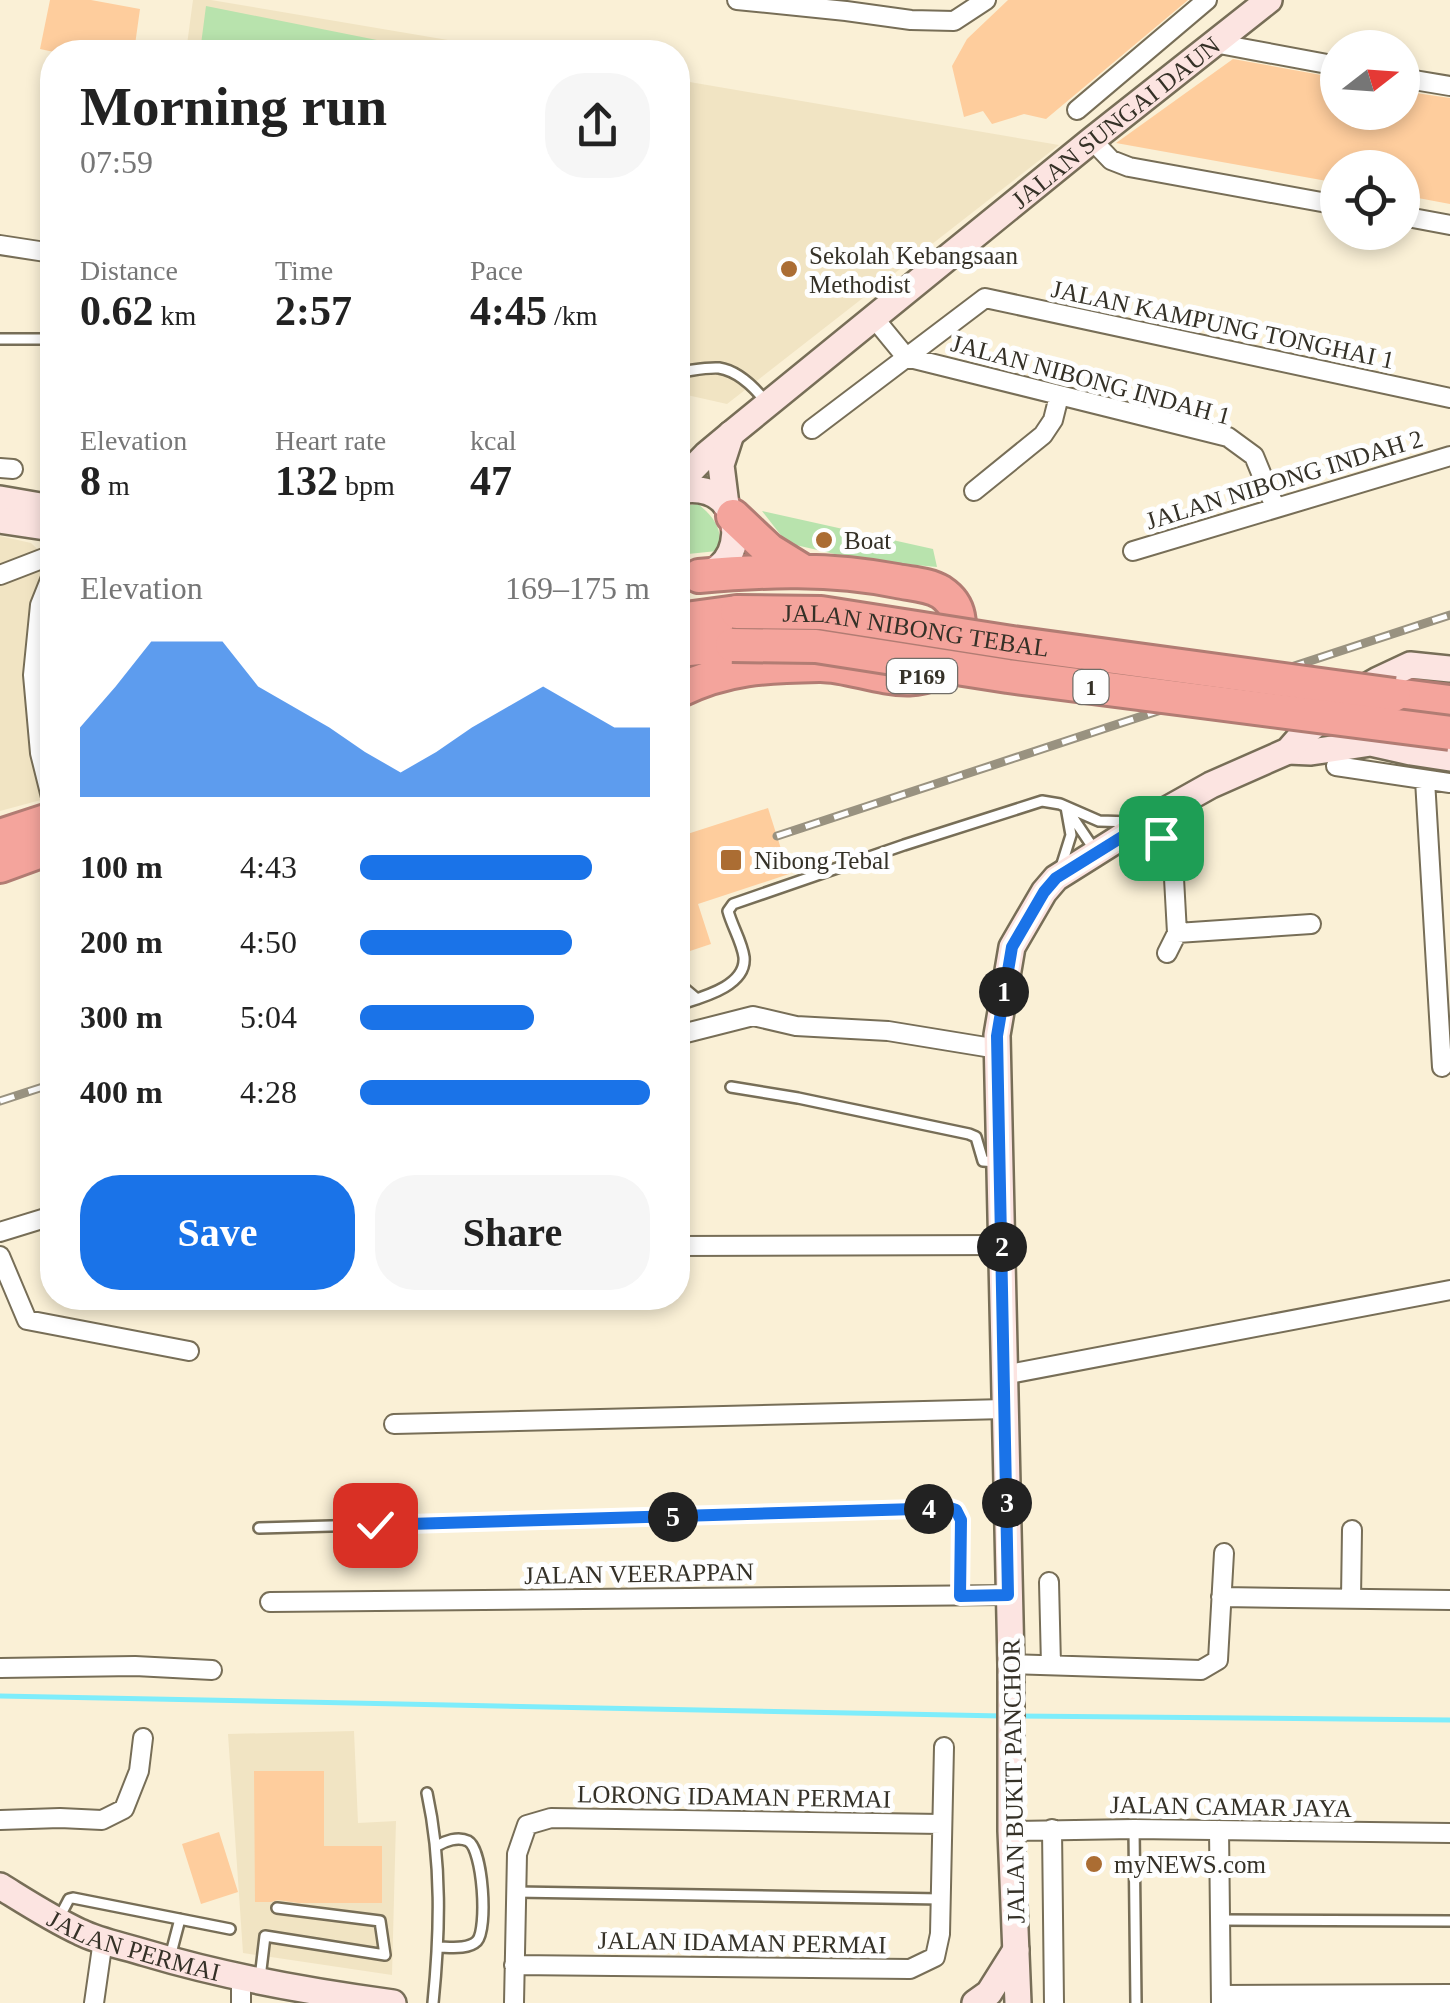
<!DOCTYPE html>
<meta charset="utf-8">
<style>
body{margin:0;font-family:"Times New Roman",serif;background:#f6f6f6;color:#222;height:100vh;display:flex;flex-direction:column;font-size:38px;white-space:nowrap}
*{box-sizing:border-box;margin:0}
p{font-size:32px;color:#767676}
.icon{flex:none;width:55px;height:55px;fill:none;stroke:currentColor;stroke-width:2;stroke-linecap:round;stroke-linejoin:round}
.map{position:relative;flex:1;overflow:hidden}
.panel{position:absolute;left:40px;top:40px;width:650px;height:1270px;display:flex;flex-direction:column;background:#fff;border-radius:40px;box-shadow:0 5px 15px #0003}
.panel>*{flex:none}
.needle{width:65px;rotate:73deg}
.buttons{position:absolute;left:1320px;top:30px;display:grid;gap:20px}
.buttons a{display:grid;place-items:center;width:100px;height:100px;border-radius:50%;background:#fff;box-shadow:0 5px 15px #0003;font-size:50px}
.pin{position:absolute;display:grid;place-items:center;width:85px;height:85px;color:#fff;margin:-42px;border-radius:20px;box-shadow:0 5px 15px #0006}
.km{position:absolute;width:50px;height:50px;margin:-25px;border-radius:50%;background:#222;color:#fff;font-size:28px;line-height:50px;text-align:center}
.round{display:grid;place-items:center;flex:none;width:105px;height:105px;border-radius:40px;background:#f6f6f6}
.head{display:flex;align-items:center;justify-content:space-between;height:170px;padding:0 40px}
h1{font-size:55px;font-weight:700;line-height:75px}
.metrics{display:grid;grid-template-columns:repeat(3,1fr);gap:15px;height:170px;padding:10px 40px}
.metrics div{display:grid;align-content:center}
.metrics b{font-size:42px;font-weight:700}
.metrics small{font-size:28px;font-weight:400}
.metrics p{font-size:28px}
.chart{height:280px;padding:20px 40px}
.chart p{display:flex;justify-content:space-between}
.chart svg{width:100%;height:180px;margin-top:10px;fill:#1a73e8;opacity:.7}
.cta{display:flex;gap:20px;margin-top:auto;padding:20px 40px}
.cta a{flex:1;height:115px;border-radius:40px;background:#1a73e8;color:#fff;font-size:40px;font-weight:700;line-height:115px;text-align:center}
.cta a+a{background:#f6f6f6;color:#222}
ul{padding:0 40px;list-style:none;font-size:32px}
li{display:grid;grid-template-columns:160px 120px 1fr;align-items:center;height:75px}
li i{height:25px;border-radius:12px;background:#1a73e8}
.map>svg:first-child{display:block}
.built{fill:#f1e4c3}
.green{fill:#b8e3ad}
.lines{fill:none;stroke-linecap:round;stroke-linejoin:round}
.stream{stroke:#7eedfb;stroke-width:5}
.building{fill:#fecd9d}
.lane-casing{stroke:#776e57;stroke-width:14}
.street-casing{stroke:#776e57;stroke-width:22}
.secondary-casing{stroke:#776e57;stroke-width:30}
.highway-casing{stroke:#b17c73;stroke-width:38}
.lane{stroke:#fff;stroke-width:9}
.street{stroke:#fff;stroke-width:18}
.secondary{stroke:#fce4e1;stroke-width:25}
.highway{stroke:#f4a49c;stroke-width:32}
.rail-casing{stroke:#999280;stroke-width:9}
.rail{stroke:#fefefe;stroke-width:5;stroke-dasharray:15;stroke-linecap:butt}
.highway-bridge-casing{stroke:#b17c73;stroke-width:38;stroke-linecap:butt}
.highway-bridge{stroke:#f4a49c;stroke-width:32}
.route-casing{stroke:#fff;stroke-width:20}
.route{stroke:#1a73e8;stroke-width:12}
.poi-dot{fill:#ab6d33;stroke:#fefefe;stroke-width:4}
.labels{text-anchor:middle;stroke-width:10;stroke-linejoin:round;paint-order:stroke}
.shield{fill:#fefefe;stroke:#716e68;stroke-width:2.5}
.shield-label{font-size:22px;font-weight:bold;fill:#353127}
.street-label{font-size:25px;fill:#353127;stroke:#fefefe}
.poi-label{font-size:25px;fill:#353127;stroke:#fefefe;text-anchor:start}
</style>
<div class="map">
<svg width="1450" height="2003" viewBox="0 0 1450 2003">
<rect width="100%" height="100%" fill="#faf0d6"/>
<path class="built" d="M193 0H211L519 52H186Z
M678 80 1059 145 727 404 678 393Z
M0 536 31 543 52 563V797L0 811Z
M354 1731 358 1823 396 1821 392 1975 243 1953 228 1734Z"/>
<path class="green" d="M206 6 437 52H200Z
M698 504C714 517 725 531 717 551L688 554 678 551V510L682 506Z
M762 511 933 549 937 567 861 560 787 543Z"/>
<g class="lines">
<path class="stream" d="M0 1696 1002 1716
M1018 1716 1450 1720"/>
</g>
<path class="building" d="M50 0H91L140 9 134 52H54L40 49Z
M1008 0H1188L1046 119 1024 114 992 124 983 111 964 117 952 66 967 39Z
M1233 59 1338 78V112H1402V91L1450 98V204L1402 195V168H1338V183L1116 143Z
M768 808 789 874 698 904 711 944 678 955V837Z
M254 1771H324V1846H382V1903H299L278 1900 271 1902H255Z
M219 1832 238 1892 201 1904 182 1844Z"/>
<g class="lines">
<defs>
<path id="lane" d="M0 339H52
M678 372C690 371 706 367 719 368 738 371 755 388 766 402
M678 803C684 811 685 820 678 828
M1069 812 1094 849
M1061 867 1071 835 1066 807
M678 983 697 999
M678 1005C699 998 747 987 744 957 742 942 732 926 728 911L733 904 904 845 1042 801 1060 804 1099 821 1133 822
M731 1087 798 1098 969 1134 976 1137 983 1161 997 1162
M259 1528 950 1509 956 1510 961 1521 960 1595
M427 1793C442 1862 440 1933 433 2003
M1134 1829 1136 2003
M437 1846C445 1841 458 1836 468 1841 483 1849 488 1929 477 1941 468 1950 449 1947 438 1947
M516 1892 941 1899
M59 1918 69 1899 73 1898 230 1929
M1220 1920 1450 1921
M170 1957 180 1919
M260 1978 265 1936 385 1955 380 1921 277 1908"/>
<path id="street" d="M737 0 846 11 911 20 954 21 986 0
M1214 43 1338 66
M1402 78 1450 86
M1077 110 1207 0
M1092 140 1111 160 1129 167 1338 205
M1402 216 1450 225
M0 245 52 253
M874 318 906 357 1228 437 1254 456 1275 507
M812 429 985 298 1450 398
M0 468 13 469
M974 491 1043 435 1053 420 1059 396
M1133 551 1450 456
M0 575 52 555
M52 575 40 605 33 675 40 753 52 801
M1336 766 1450 783
M1425 780 1442 1067
M1145 822 1161 838 1173 860 1177 933 1167 953
M1177 933 1311 924
M678 1035 753 1016 796 1026 888 1031 998 1049
M0 1232 52 1216
M678 1246 1001 1245
M0 1256 27 1320 189 1351
M1004 1375 1450 1290
M394 1424 1005 1409
M1049 1582 1051 1665
M1221 1597 1450 1600
M1351 1598 1352 1530
M270 1602 1008 1595
M1011 1664 1201 1670 1218 1660 1224 1553
M0 1668 135 1666 212 1670
M0 1820 60 1818 102 1820 124 1809 139 1771 143 1738
M1052 1829 1054 2003
M1219 1830 1221 2003
M1011 1831 1134 1829 1450 1833
M514 1965 910 1969 935 1957 940 1934 944 1747
M1221 1995 1450 1994
M94 2003 103 1940
M241 2003V1977
M514 2003 517 1854 527 1825 551 1818 941 1824"/>
<g id="secondary">
<path id="s1" d="M678 484 707 454 731 434 1092 140 1269 0"/>
<path d="M678 491C758 475 749 595 678 573"/>
<path d="M0 499 52 508"/>
<path d="M726 505 721 465 731 434"/>
<path d="M0 520 52 528"/>
<path d="M1288 751 1311 752 1371 743 1411 752 1450 758"/>
<path id="s2" d="M0 1886C26 1902 52 1919 80 1932 100 1942 124 1946 146 1953 226 1977 310 1992 393 2003"/>
<path d="M975 2003 989 1993 1016 1950"/>
<path d="M1018 2003 1011 1831V1664L997 1035 1012 947 1044 892 1056 878 1145 822 1211 785 1288 751 1302 735 1359 691 1378 680 1410 665 1450 669"/>
</g>
<path id="highway" d="M733 516 769 550 803 571
M678 620 737 612
M678 650 732 645
M678 691C726 667 766 666 819 665 860 664 917 699 950 660 959 649 961 630 958 616 956 606 950 598 941 592 928 584 911 584 897 581 831 568 765 570 699 576
M1394 695 1450 702
M0 836 52 819
M0 866 52 847"/>
</defs>
<use href="#lane" class="lane-casing"/>
<use href="#street" class="street-casing"/>
<use href="#secondary" class="secondary-casing"/>
<use href="#highway" class="highway-casing"/>
<use href="#lane" class="lane"/>
<use href="#street" class="street"/>
<use href="#secondary" class="secondary"/>
<use href="#highway" class="highway"/>
<defs>
<path id="rail" d="M777 836 1450 615
M0 1101 52 1084"/>
</defs>
<use href="#rail" class="rail-casing"/>
<use href="#rail" class="rail"/>
<defs>
<g id="highway-bridge">
<path id="s3" d="M737 612 821 613 1012 643 1394 695"/>
<path d="M732 645 816 646 1008 676 1450 733"/>
</g>
</defs>
<use href="#highway-bridge" class="highway-bridge-casing"/>
<use href="#highway-bridge" class="highway-bridge"/>
</g>
<g class="lines">
<defs>
<path id="route" d="M375 1525 950 1508 956 1510 961 1520 960 1596 1008 1595 997 1036 1012 947 1044 892 1056 878 1146 822 1161 838"/>
</defs>
<use href="#route" class="route-casing"/>
<use href="#route" class="route"/>
</g>
<g class="poi-dot">
<circle cx="789" cy="269" r="10"/>
<circle cx="824" cy="540" r="10"/>
<rect x="719" y="848" width="24" height="24" rx="5"/>
<circle cx="1094" cy="1864" r="10"/>
</g>
<g class="labels">
<g class="shield">
<rect x="887" y="659" width="70" height="34" rx="8"/>
<rect x="1073.5" y="670" width="35" height="34" rx="8"/>
</g>
<g class="shield-label">
<text x="922" y="684">P169</text>
<text x="1091" y="695">1</text>
</g>
<g class="street-label">
<text dy="9" stroke="none"><textPath href="#s1" startOffset="568">JALAN SUNGAI DAUN</textPath></text>
<text transform="translate(1223 324) rotate(12)" y="9">JALAN KAMPUNG TONGHAI 1</text>
<text transform="translate(1091 379) rotate(15)" y="9">JALAN NIBONG INDAH 1</text>
<text transform="translate(1284 479) rotate(-17)" y="9">JALAN NIBONG INDAH 2</text>
<text dy="9" stroke="none"><textPath href="#s3" startOffset="180">JALAN NIBONG TEBAL</textPath></text>
<text transform="translate(639 1573) rotate(-1)" y="9">JALAN VEERAPPAN</text>
<text transform="translate(1013 1781) rotate(-91)" y="9">JALAN BUKIT PANCHOR</text>
<text transform="translate(734 1796) rotate(1)" y="9">LORONG IDAMAN PERMAI</text>
<text transform="translate(1231 1806) rotate(1)" y="9">JALAN CAMAR JAYA</text>
<text dy="9" stroke="none"><textPath href="#s2" startOffset="148">JALAN PERMAI</textPath></text>
<text transform="translate(742 1942) rotate(1)" y="9">JALAN IDAMAN PERMAI</text>
</g>
<g class="poi-label">
<text x="809" y="264">Sekolah Kebangsaan<tspan x="809" dy="29">Methodist</tspan></text>
<text x="844" y="549">Boat</text>
<text x="754" y="869">Nibong Tebal</text>
<text x="1114" y="1873">myNEWS.com</text>
</g>
</g>
</svg>
<div class="buttons">
<a><svg class="needle" viewBox="-14 -14 28 28"><path d="M0-13l5 13h-10z" fill="#e53935"/><path d="M0 13l5-13h-10z" fill="#767676"/></svg></a>
<a><svg class="icon" aria-label="locate" viewBox="0 0 24 24"><circle cx="12" cy="12" r="6"/><path d="M12 2v4M12 18v4M2 12h4M18 12h4"/></svg></a>
</div>
<div class="pin" style="left:1161px;top:838px;background:#1e9e55"><svg class="icon" aria-label="arrive" viewBox="0 0 24 24"><path d="M6 21V4h12l-3 4 3 4H6"/></svg></div>
<div class="pin" style="left:375px;top:1525px;background:#d93025"><svg class="icon" aria-label="check" viewBox="0 0 24 24"><path d="M5 12l5 5 9-10"/></svg></div>
<b class="km" style="left:1004px;top:992px">1</b>
<b class="km" style="left:1002px;top:1247px">2</b>
<b class="km" style="left:1007px;top:1503px">3</b>
<b class="km" style="left:929px;top:1509px">4</b>
<b class="km" style="left:673px;top:1517px">5</b>
<section class="panel">
<div class="head"><div><h1>Morning run</h1><p>07:59</p></div><a class="round"><svg class="icon" aria-label="share" viewBox="0 0 24 24"><path d="M12 15V3M7 8l5-5 5 5M5 13v7h14v-7"/></svg></a></div>
<div class="metrics">
<div><p>Distance</p><b>0.62<small> km</small></b></div>
<div><p>Time</p><b>2:57</b></div>
<div><p>Pace</p><b>4:45<small> /km</small></b></div>
</div>
<div class="metrics">
<div><p>Elevation</p><b>8<small> m</small></b></div>
<div><p>Heart rate</p><b>132<small> bpm</small></b></div>
<div><p>kcal</p><b>47</b></div>
</div>
<div class="chart"><p><span>Elevation</span>169–175 m</p>
<svg viewBox="0 0 160 44" preserveAspectRatio="none"><path d="M0 44V27L10 17L20 6L30 6L40 6L50 17L60 22L70 27L80 33L90 38L100 33L110 27L120 22L130 17L140 22L150 27L160 27V44z"/></svg>
</div>
<ul>
<li><b>100 m</b>4:43<i style="width:80%"></i></li>
<li><b>200 m</b>4:50<i style="width:73%"></i></li>
<li><b>300 m</b>5:04<i style="width:60%"></i></li>
<li><b>400 m</b>4:28<i style="width:100%"></i></li>
</ul>
<div class="cta"><a>Save</a><a>Share</a></div>
</section>
</div>
